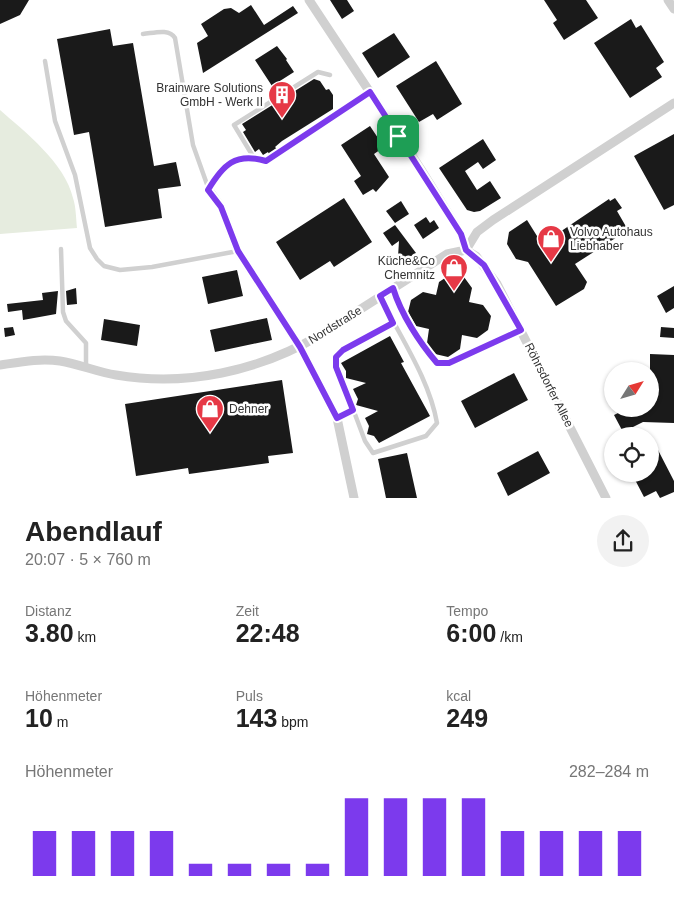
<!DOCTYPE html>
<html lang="de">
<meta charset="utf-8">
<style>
body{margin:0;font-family:Arial,sans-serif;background:#f2f2f2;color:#222;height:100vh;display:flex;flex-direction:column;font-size:19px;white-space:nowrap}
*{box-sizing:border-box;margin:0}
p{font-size:16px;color:#767676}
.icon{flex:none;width:28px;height:28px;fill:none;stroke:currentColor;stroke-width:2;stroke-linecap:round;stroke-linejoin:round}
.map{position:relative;height:498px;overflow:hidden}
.sheet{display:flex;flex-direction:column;background:#fff;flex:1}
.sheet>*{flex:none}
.needle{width:32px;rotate:53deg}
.tools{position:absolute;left:604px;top:362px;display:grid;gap:10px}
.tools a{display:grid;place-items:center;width:55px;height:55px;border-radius:50%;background:#fff;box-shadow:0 1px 4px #0004;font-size:25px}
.pin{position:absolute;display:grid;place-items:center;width:42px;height:42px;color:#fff;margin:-21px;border-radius:10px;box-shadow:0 2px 8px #0006}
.round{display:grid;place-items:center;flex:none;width:52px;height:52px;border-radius:26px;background:#f2f2f2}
.head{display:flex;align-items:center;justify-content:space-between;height:85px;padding:0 25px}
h1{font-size:28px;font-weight:700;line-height:38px}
.metrics{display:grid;grid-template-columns:repeat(3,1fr);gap:8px;height:85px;padding:5px 25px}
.metrics div{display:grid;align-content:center}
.metrics b{font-size:25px;font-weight:700}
.metrics small{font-size:14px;font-weight:400}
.metrics p{font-size:14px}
.chart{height:140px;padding:10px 25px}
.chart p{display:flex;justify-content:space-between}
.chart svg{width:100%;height:90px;margin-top:5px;stroke:#7c3aed;stroke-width:6}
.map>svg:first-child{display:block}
.green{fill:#e6ecdf}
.building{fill:#1a1a1a}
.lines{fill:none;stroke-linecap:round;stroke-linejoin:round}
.service{stroke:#d0d0d0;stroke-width:4.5}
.minor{stroke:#d0d0d0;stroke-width:9}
.route-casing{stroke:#fff;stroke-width:10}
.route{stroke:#7c3aed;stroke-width:6}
.labels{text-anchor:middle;stroke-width:5;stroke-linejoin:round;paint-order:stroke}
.poi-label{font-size:12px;fill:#333;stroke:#fff;text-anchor:end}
.street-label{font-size:12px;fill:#333;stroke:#fff}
</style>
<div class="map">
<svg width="674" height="498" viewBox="0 0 674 498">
<rect width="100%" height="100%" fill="#fff"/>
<path class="green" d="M0 110C25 132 65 163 73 198 76 207 76 218 77 228L0 234Z"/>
<path class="building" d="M0 0H29L20 15 0 24Z
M330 0H347L354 11 342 19Z
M544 0H586L598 18 564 40 553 23 557 20Z
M251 5 264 25 293 6 298 13 203 73 197 43 208 36 201 24 224 9 231 8 239 13Z
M631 19 636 28 641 25 664 62 656 68 662 77 630 98 594 43Z
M110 29 113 46 133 43 154 166 176 162 181 186 158 189 162 218 105 227 89 132 74 135 57 39Z
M394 33 410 57 378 78 362 53Z
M277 46 287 59 286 60 294 72 272 86 255 60Z
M436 61 462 104 437 120 433 114 419 122 396 86Z
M314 79 320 81 326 90 329 89 333 95V109L282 141 275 147 277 149 269 154 268 152 263 155 259 149 255 152 243 132 246 130 242 124Z
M370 126 384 147 374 154 389 177 376 192 373 189 363 195 354 181 361 176 341 145Z
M674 134V205L664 210 634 156Z
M483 139 496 160 483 169 478 162 465 171 477 190 490 181 501 198 480 211 474 212 467 210 439 168Z
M344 198 372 242 334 267 330 261 300 280 276 242Z
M615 198 622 208 617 211 628 230 575 264 587 282 584 289 556 306 528 262 516 259 507 244 509 232 527 220 542 244 609 199 610 201Z
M401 201 409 214 395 223 386 211Z
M426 217 430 223 434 220 439 228 423 239 414 225Z
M395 225 416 253 407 259 398 257 399 241 392 246 383 233Z
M237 270 243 296 208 304 202 277Z
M451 274 464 277 472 288 469 302 483 305 491 316 488 330 477 338 462 335 460 349 448 357 435 354 427 343 429 329 416 326 408 312 411 300 423 292 436 295 439 282Z
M674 286V308L666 313 657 296Z
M76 288 77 304 67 305 66 291Z
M58 291 56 314 23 320 22 310 8 312 7 304 43 300 42 293Z
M267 318 272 340 215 352 210 330Z
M104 319 140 325 137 346 101 340Z
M13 327 15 335 5 337 4 328Z
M661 327 674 328V338L660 337Z
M390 336 404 362 401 363 430 416 379 443 374 436 367 434 369 426 365 418 378 411 356 405 358 399 353 389 366 383 346 378V371L341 363Z
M650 354 674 355V423L643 422 623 432 614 415 620 412 618 409H650Z
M514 373 528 400 475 428 461 401Z
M282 380 293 453 268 456 269 463 189 474 188 468 136 476 125 404Z
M658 450 674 481V492L660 498 656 491 644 497 632 474H650V455Z
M538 451 550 473 508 496 497 473Z
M407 453 417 498H386L378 459Z"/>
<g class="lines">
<path class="service" d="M143 34C154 33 169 28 175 38L193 145 209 190
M45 61 55 121 75 175 90 248 97 259 104 266 120 270 152 267 238 251
M254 158 234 125 318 72 330 75
M209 190C223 165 235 153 266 161L370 92
M61 249 63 312 66 321 86 343V367
M394 289C402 314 420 343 437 363H449L520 330
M380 296C400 337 429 378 437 423L426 436 373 453 365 441 335 361 343 349 393 323
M337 418 353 410"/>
<path class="minor" d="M309 0 422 171 461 234 466 250 476 256 497 284 606 498
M668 0 674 9
M209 190 221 207 238 251 300 347 337 418 354 498
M0 365C20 362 40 358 60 361 79 364 97 372 116 375 187 387 259 371 320 335L447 254 466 250 477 232 493 220 674 103"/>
</g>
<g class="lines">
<defs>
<path id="route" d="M370 92 461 234 466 250 484 265 521 330 449 363H437C419 342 401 314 393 288L380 296 393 323 343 350 336 357V367L353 410 337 418 300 347 238 251 221 207 208 190C223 165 235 152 266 161Z"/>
</defs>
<use href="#route" class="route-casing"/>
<use href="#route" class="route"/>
</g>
<defs>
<symbol id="building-pin" viewBox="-11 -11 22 30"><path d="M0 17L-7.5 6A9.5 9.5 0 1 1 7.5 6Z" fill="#e63946" stroke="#fff"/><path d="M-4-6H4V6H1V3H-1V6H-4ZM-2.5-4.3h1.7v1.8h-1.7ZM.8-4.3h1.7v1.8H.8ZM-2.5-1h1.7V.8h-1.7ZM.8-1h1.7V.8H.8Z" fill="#fff"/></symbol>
<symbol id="shop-pin" viewBox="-11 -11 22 30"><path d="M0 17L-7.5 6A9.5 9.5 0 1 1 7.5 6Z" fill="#e63946" stroke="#fff"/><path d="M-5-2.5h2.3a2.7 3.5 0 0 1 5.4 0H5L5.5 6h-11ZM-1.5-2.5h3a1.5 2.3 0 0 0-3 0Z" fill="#fff"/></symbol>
</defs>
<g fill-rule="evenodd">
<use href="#building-pin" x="266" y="79" width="32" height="43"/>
<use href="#shop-pin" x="535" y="223" width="32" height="43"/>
<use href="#shop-pin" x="438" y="252" width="32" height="43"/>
<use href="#shop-pin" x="194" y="393" width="32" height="43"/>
</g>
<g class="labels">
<g class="poi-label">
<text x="263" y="92">Brainware Solutions<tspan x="263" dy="14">GmbH - Werk II</tspan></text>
<text x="570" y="236" text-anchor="start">Volvo Autohaus<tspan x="570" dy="14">Liebhaber</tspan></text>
<text x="435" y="265">Küche&amp;Co<tspan x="435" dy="14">Chemnitz</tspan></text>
<text x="229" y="413" text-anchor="start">Dehner</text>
</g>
<g class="street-label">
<text transform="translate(335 325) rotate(-32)" y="4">Nordstraße</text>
<text transform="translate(549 385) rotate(63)" y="4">Röhrsdorfer Allee</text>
</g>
</g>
</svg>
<div class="tools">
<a><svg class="needle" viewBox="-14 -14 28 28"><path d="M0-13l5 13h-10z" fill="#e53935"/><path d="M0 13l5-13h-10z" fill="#767676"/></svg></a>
<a><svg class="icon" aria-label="locate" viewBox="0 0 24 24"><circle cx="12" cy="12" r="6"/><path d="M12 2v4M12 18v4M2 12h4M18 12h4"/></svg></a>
</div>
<div class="pin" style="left:398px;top:136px;background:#1e9e55"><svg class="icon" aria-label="arrive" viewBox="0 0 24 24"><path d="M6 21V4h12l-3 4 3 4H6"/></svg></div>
</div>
<section class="sheet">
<div class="head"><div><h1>Abendlauf</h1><p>20:07 · 5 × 760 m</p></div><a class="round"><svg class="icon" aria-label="share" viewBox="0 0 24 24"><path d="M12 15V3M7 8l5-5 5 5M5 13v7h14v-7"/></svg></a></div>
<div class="metrics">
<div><p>Distanz</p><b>3.80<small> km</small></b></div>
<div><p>Zeit</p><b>22:48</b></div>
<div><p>Tempo</p><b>6:00<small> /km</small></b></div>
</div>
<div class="metrics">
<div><p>Höhenmeter</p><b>10<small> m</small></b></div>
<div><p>Puls</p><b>143<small> bpm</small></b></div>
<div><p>kcal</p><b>249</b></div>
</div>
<div class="chart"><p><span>Höhenmeter</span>282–284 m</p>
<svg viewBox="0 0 160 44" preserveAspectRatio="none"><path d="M5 44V22M15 44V22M25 44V22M35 44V22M45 44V38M55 44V38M65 44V38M75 44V38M85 44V6M95 44V6M105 44V6M115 44V6M125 44V22M135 44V22M145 44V22M155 44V22"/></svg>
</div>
</section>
